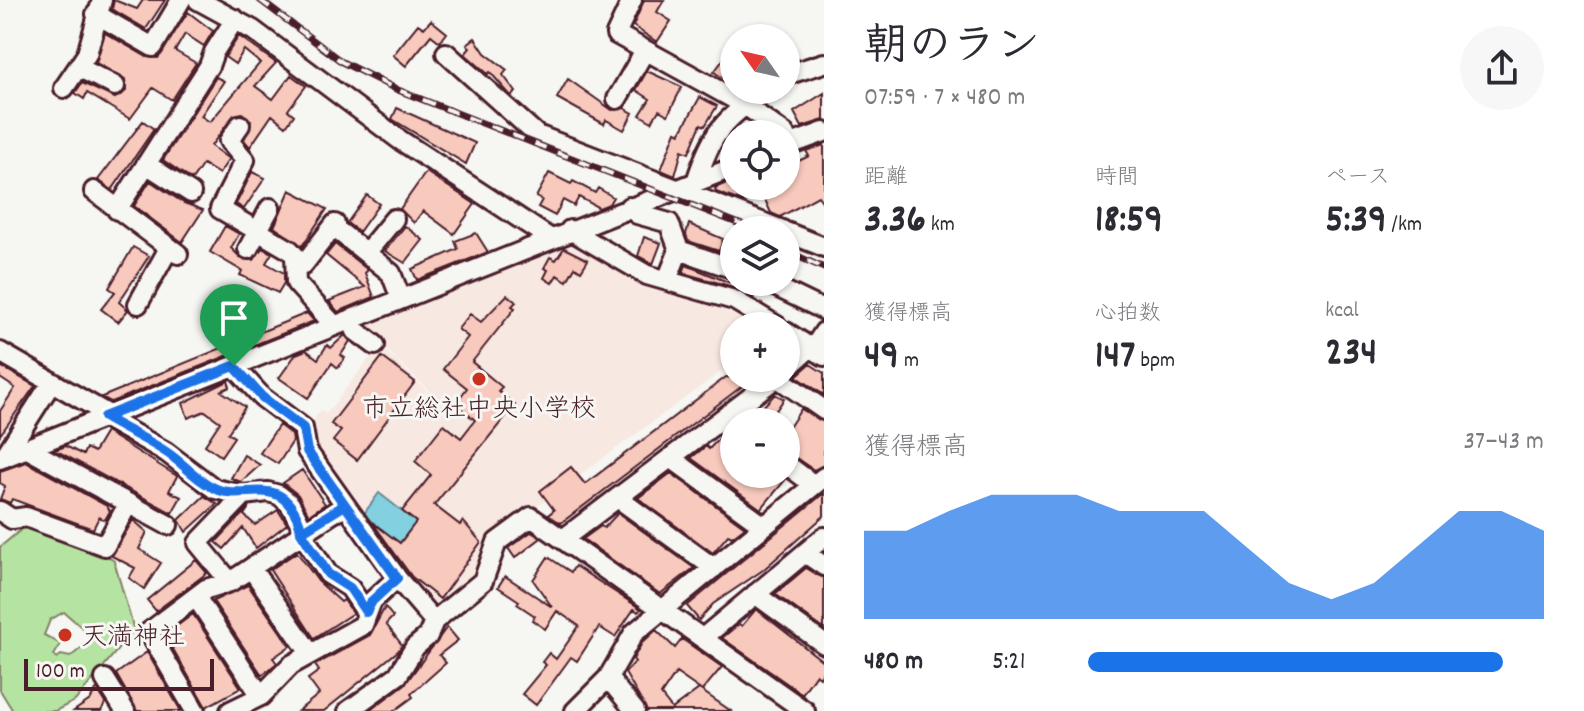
<!DOCTYPE html>
<html lang="ja">
<meta charset="utf-8">
<style>
body{margin:0;font-family:Dekko,"Klee One",sans-serif;background:#f7f7f7;color:#2b2b33;height:100vh;display:flex;flex-direction:column;font-size:30px;white-space:nowrap}
*{box-sizing:border-box;margin:0}
p{font-size:26px;color:#7c7c81}
.icon{flex:none;width:44px;height:44px;fill:none;stroke:currentColor;stroke-width:2;stroke-linecap:round;stroke-linejoin:round}
.map{position:relative;flex:1;overflow:hidden}
.sheet{display:flex;flex-direction:column;background:#fff;width:760px}
.sheet>*{flex:none}
.needle{width:52px;rotate:304deg}
.tools{position:absolute;left:720px;top:24px;display:grid;gap:16px}
.tools a{display:grid;place-items:center;width:80px;height:80px;border-radius:50%;background:#fff;box-shadow:0 2px 6px #0004;font-size:40px}
.scale{position:absolute;left:24px;bottom:20px;width:190px;box-sizing:border-box;padding-left:8px;border:4px solid #4a1f2b;border-top:0;font-size:22px;line-height:28px;white-space:nowrap;color:#4a1f2b;-webkit-text-stroke:6px #f6f6f2;paint-order:stroke}
.pin{position:absolute;display:grid;place-items:center;width:68px;height:68px;color:#fff;margin:-82px -34px;border-radius:50% 50% 50% 0;rotate:-45deg;box-shadow:0 0 8px #0007}
.pin .icon{rotate:45deg}
.round{display:grid;place-items:center;flex:none;width:84px;height:84px;border-radius:42px;background:#f7f7f7}
.overview{display:flex;align-items:center;justify-content:space-between;height:136px;padding:0 40px}
h1{font-size:44px;font-weight:800;line-height:60px}
.stats{display:grid;grid-template-columns:repeat(3,1fr);gap:12px;height:136px;padding:8px 40px}
.stats div{display:grid;align-content:center}
.stats b{font-size:40px;font-weight:800}
.stats small{font-size:22px;font-weight:400}
.stats p{font-size:22px}
.chart{height:224px;padding:16px 40px}
.chart p{display:flex;justify-content:space-between}
.chart svg{width:100%;height:144px;margin-top:8px;fill:#1a73e8;opacity:.7}
ul{padding:0 40px;list-style:none;font-size:26px}
li{display:grid;grid-template-columns:128px 96px 1fr;align-items:center;height:60px}
li i{height:20px;border-radius:10px;background:#1a73e8}
main{display:flex;flex:1;min-height:0}
.map>svg:first-child{display:block}
.built{fill:#f7e8e2}
.green{fill:#b5e3a2;stroke:#808166;stroke-width:2;fill-rule:evenodd}
.water{fill:#83d1e0;stroke:#6c8a98;stroke-width:2}
.building{fill:#f8c9bd;stroke:#4a1f2b;stroke-width:2}
.lines{fill:none;stroke-linecap:round;stroke-linejoin:round}
.minor-casing{stroke:#4a1f2b;stroke-width:24}
.minor{stroke:#f6f6f2;stroke-width:18}
.rail-casing{stroke:#4a1f2b;stroke-width:7}
.rail{stroke:#f6f6f2;stroke-width:4;stroke-dasharray:12;stroke-linecap:butt}
.route-casing{stroke:#fff;stroke-width:16}
.route{stroke:#1a73e8;stroke-width:10}
.poi-dot{fill:#c8321e;stroke:#f6f6f2;stroke-width:3}
.labels{text-anchor:middle;stroke-width:6;stroke-linejoin:round;paint-order:stroke}
.poi-label{font-size:26px;fill:#4a1f2b;stroke:#f6f6f2}
</style>
<main>
<div class="map">
<svg width="824" height="711" viewBox="0 0 824 711">
<rect width="100%" height="100%" fill="#f6f6f2"/>
<filter id="ink" filterUnits="userSpaceOnUse"><feTurbulence type="fractalNoise" baseFrequency=".0125" numOctaves="2"/><feDisplacementMap in="SourceGraphic" scale="16" xChannelSelector="R" yChannelSelector="G"/><feConvolveMatrix kernelMatrix="1 2 1 2 8 2 1 2 1" color-interpolation-filters="sRGB"/></filter>
<g filter="url(#ink)">
<path class="built" d="M570 242 640 284 727 311 754 326H734V362L493 539 481 578 433 611 355 510 363 499 354 509 312 451 309 427 321 410 326 414 380 345 426 390 421 399 438 413 423 399 428 390 362 325 364 323 509 266 511 269Z"/>
<path class="green" d="M28 524 97 548 114 561 134 630 75 701 55 711H13L0 690V547ZM64 612 94 638 70 657 61 655 57 658 54 655 61 644 44 635 50 620Z"/>
<path class="water" d="M379 493 416 522 394 550 380 540 385 532 363 515Z"/>
<path class="building" d="M114 0 137 9 143 0H165L146 29 112 9Z
M644 0H664L657 12 671 21 657 42 633 26Z
M188 12 213 31 204 46 185 34 175 51 196 63 172 100 153 88 130 119 87 93 84 99 75 93 82 83 115 98 126 91 125 79 96 63 105 33 147 57 158 58Z
M431 20 447 33 440 42 431 35 406 66 393 55 418 24 424 28Z
M239 36 276 63 255 86 273 99 291 75 306 86 288 110 294 115 286 126 272 115 250 147 244 140 251 121 242 113 234 115 211 146 229 159 219 174 203 164 192 180 163 160 216 77 224 81 201 116 210 122 260 63 244 50 235 64 225 57Z
M475 38 485 53 507 70 503 75 516 92 511 96 490 72 488 74 465 54 470 48 467 44Z
M734 45V85L714 72Z
M647 71 682 87 668 115 659 110 652 122 640 115 650 99 636 90Z
M568 79 612 110 624 108 633 113 624 130 606 120 604 124 557 98Z
M824 93V120L802 127 794 112Z
M700 97 717 106 705 126 701 124 689 153 682 150 675 176 661 170 676 131 680 133Z
M397 108 475 143 466 164 392 119Z
M143 121 154 129 112 190 98 180Z
M824 145V204L818 196 780 217 771 213 762 193 743 202 716 192 715 188 729 182 731 186H786V167L809 156 806 151Z
M252 172 265 178 244 209 236 204Z
M426 172 475 204 454 234 423 211 414 223 400 209Z
M549 173 571 184 573 181 595 193 598 188 613 197 609 204 599 208 579 197 574 206 563 200 555 216 538 207 542 200 536 197Z
M150 181 184 203 203 210 182 242 134 206Z
M290 190 327 209 302 246 274 227Z
M367 195 379 204 359 232 347 223Z
M689 224 723 239 719 251 688 241 686 234Z
M225 226 239 234 231 248 242 259 254 260 262 248 272 253 266 263 284 273V283L278 293 240 275 242 271 210 252Z
M405 226 423 240 405 263 385 251Z
M476 233 488 252 417 280 412 269 458 249 455 241Z
M644 237 661 243 653 264 638 256Z
M335 244 368 270 365 273 374 297 338 312 329 301 365 287 326 255Z
M133 247 149 256 119 302 128 310 118 322 101 309 115 292 109 288Z
M564 248 588 260 581 271 575 267 567 281 557 275 552 283 544 278 548 270 544 268 550 257 556 260Z
M686 265 728 282H746L758 290 753 298 737 288 683 273Z
M507 295 516 302 512 306 515 308 472 362 502 387 498 391 515 405 434 505 460 525 463 521 481 542 440 599 412 577 372 522 400 543 416 522 402 511 431 475 415 461 444 424 461 438 475 420 455 404 467 388 443 369 468 337 458 329 470 314 481 322Z
M307 313 314 321 111 402 102 397Z
M345 335 350 341 341 355 345 358 338 368 332 363 308 398 279 378 296 354 306 350 318 359 327 345 331 348Z
M382 357 415 382 357 460 333 441 341 431 331 424Z
M810 364 824 373V395L796 376Z
M0 366 35 386 0 435V411L15 388 0 378Z
M726 377 753 378 561 523 548 515 554 510 540 491 571 467 585 484Z
M228 381 230 387 221 391 245 407 228 433 234 437 221 456 205 445 220 422 205 411 188 418 183 403Z
M775 394 784 399 770 419 775 422H740L755 409 759 411Z
M801 409 824 422V465L814 470 786 452V432Z
M279 425 292 435 293 441 278 464 260 453Z
M729 428 734 432V444L722 461 734 469V474H779L786 479 761 509 691 458 706 446 709 449Z
M106 432 177 476 169 491 181 497 172 513 55 450 66 446 83 455 86 448 94 452Z
M244 455 260 465 241 482 231 478Z
M26 462 107 506 110 511 105 520 99 517 93 529 12 499 10 503 0 499 5 486 0 483V471Z
M302 470 325 504 309 515 298 495 283 483Z
M671 473 745 527 732 537 728 535 713 553 638 498Z
M824 493V516L763 570 713 604 699 620 687 606Z
M204 496 217 504 186 532 179 520Z
M250 506 244 515 255 525 278 510 287 524 256 548 243 528 224 549 216 542Z
M618 513 629 521 694 568 660 594 583 539 601 526 604 528Z
M133 520 147 532 139 549 161 563 144 589 129 578 135 568 112 556Z
M531 532 541 538 515 558 508 548Z
M297 552 318 581 341 602 344 600 353 613 314 638 270 570Z
M548 557 571 572 575 566 641 609 638 612 634 609 615 637 599 627 577 661 571 657 536 705 522 694 546 665 542 662 549 653 556 659 579 626 557 611 545 629 532 620 535 616 517 604 519 601 498 587 505 576 552 607 533 580Z
M196 560 207 573 156 611 147 600Z
M806 568 824 578V629L775 594Z
M248 585 290 646 273 658 277 663 262 675 213 601Z
M385 607 393 617 386 624 402 645 398 651 324 711H298L319 694 308 679 319 671 315 665 370 635Z
M756 609 824 662V670L820 677 816 674 802 694 722 638 739 624 742 626Z
M193 614 241 688 206 707 165 635Z
M447 627 458 640 439 655 446 663 411 694 413 697 394 711H369L405 684Z
M656 630 675 648 682 639 722 667 702 691 676 673 661 695 672 709 699 689 731 711H647L625 673 635 662 633 659 642 643Z
M147 652 181 711H137L116 674Z
M97 689 106 703 101 711H74L90 700Z"/>
<g class="lines">
<defs>
<path id="minor" d="M198 0 253 30 400 140 551 239
M632 0 616 34 745 105 785 134
M96 14 153 47 181 0
M446 53 537 135 782 230
M80 68 115 86
M786 75 824 63
M64 88 87 54 102 0
M617 99 644 52
M240 125 229 141 245 160 220 209 290 250 295 256 296 283 334 325
M786 146 824 132
M146 164 191 193
M696 182C712 131 723 121 765 90
M94 191 178 254
M629 207 637 214 669 223 679 250
M117 210 209 66 214 52 235 19
M570 230 647 275 734 300 777 326
M786 232 824 247
M341 233 391 273 401 299
M248 249 270 208
M366 253 394 219
M297 266 303 265 335 224
M667 280 679 250 734 269
M766 282 824 310
M138 304 169 248
M351 319 356 331 375 345
M786 332 813 349
M824 332 813 349 824 356
M0 352 109 415
M234 366 262 397 303 428 307 451 397 578 434 621 483 581 497 542 531 517 805 711
M786 369 811 347
M778 378 824 410
M104 417 166 452 215 489 244 495 268 492 279 495 290 504 300 523 301 532 328 574 350 588 366 612
M26 448 168 525
M4 457 52 382
M671 458 764 526
M0 459 734 167
M786 464 814 485
M619 499 714 568
M0 511 12 519 26 517 105 546 128 504
M563 539 776 378
M805 553 824 566
M251 568 310 653
M230 582 198 543 244 495
M755 594 824 644
M196 597 261 696
M703 638 824 537
M608 678 635 711
M105 679 125 711
M195 711 149 632 206 589 230 582 345 505
M230 711 261 696 291 665 363 625 372 601 397 578
M348 711 398 675 415 647 428 636 434 621
M575 711 608 678 634 633 824 477"/>
</defs>
<use href="#minor" class="minor-casing"/>
<use href="#minor" class="minor"/>
<defs>
<path id="rail" d="M260 0 342 62 398 90 755 230
M786 251 824 268"/>
</defs>
<use href="#rail" class="rail-casing"/>
<use href="#rail" class="rail"/>
</g>
</g>
<g class="lines" filter="url(#ink)">
<defs>
<path id="route" d="M234 366 104 417C125 430 149 440 169 454 185 465 201 484 219 490 238 497 263 486 280 496 291 503 300 519 301 532L345 505 397 578 372 601 366 612 350 588 328 574 301 532 345 505 307 451 303 428 262 397 234 366"/>
</defs>
<use href="#route" class="route-casing"/>
<use href="#route" class="route"/>
</g>
<g class="poi-dot">
<circle cx="479" cy="379" r="8"/>
<circle cx="65" cy="635" r="8"/>
</g>
<g class="labels">
<g class="poi-label">
<text x="479" y="416">市立総社中央小学校</text>
<text x="81" y="644" text-anchor="start">天満神社</text>
</g>
</g>
</svg>
<div class="tools">
<a><svg class="needle" viewBox="-14 -14 28 28"><path d="M0-13l5 13h-10z" fill="#e53935"/><path d="M0 13l5-13h-10z" fill="#7c7c81"/></svg></a>
<a><svg class="icon" aria-label="locate" viewBox="0 0 24 24"><circle cx="12" cy="12" r="6"/><path d="M12 2v4M12 18v4M2 12h4M18 12h4"/></svg></a>
<a><svg class="icon" aria-label="layers" viewBox="0 0 24 24"><path d="M12 4l9 5-9 5-9-5zM3 14l9 5 9-5"/></svg></a>
<a>+</a>
<a>−</a>
</div>
<div class="scale">100 m</div>
<div class="pin" style="left:234px;top:366px;background:#1e9e55"><svg class="icon" aria-label="arrive" viewBox="0 0 24 24"><path d="M6 21V4h12l-3 4 3 4H6"/></svg></div>
</div>
<section class="sheet">
<div class="overview"><div><h1>朝のラン</h1><p>07:59 · 7 × 480 m</p></div><a class="round"><svg class="icon" aria-label="share" viewBox="0 0 24 24"><path d="M12 15V3M7 8l5-5 5 5M5 13v7h14v-7"/></svg></a></div>
<div class="stats">
<div><p>距離</p><b>3.36<small> km</small></b></div>
<div><p>時間</p><b>18:59</b></div>
<div><p>ペース</p><b>5:39<small> /km</small></b></div>
</div>
<div class="stats">
<div><p>獲得標高</p><b>49<small> m</small></b></div>
<div><p>心拍数</p><b>147<small> bpm</small></b></div>
<div><p>kcal</p><b>234</b></div>
</div>
<div class="chart"><p><span>獲得標高</span>37–43 m</p>
<svg viewBox="0 0 160 44" preserveAspectRatio="none"><path d="M0 44V17L10 17L20 11L30 6L40 6L50 6L60 11L70 11L80 11L90 22L100 33L110 38L120 33L130 22L140 11L150 11L160 17V44z"/></svg>
</div>
<ul>
<li><b>480 m</b>5:21<i style="width:91%"></i></li>
</ul>
</section>
</main>
